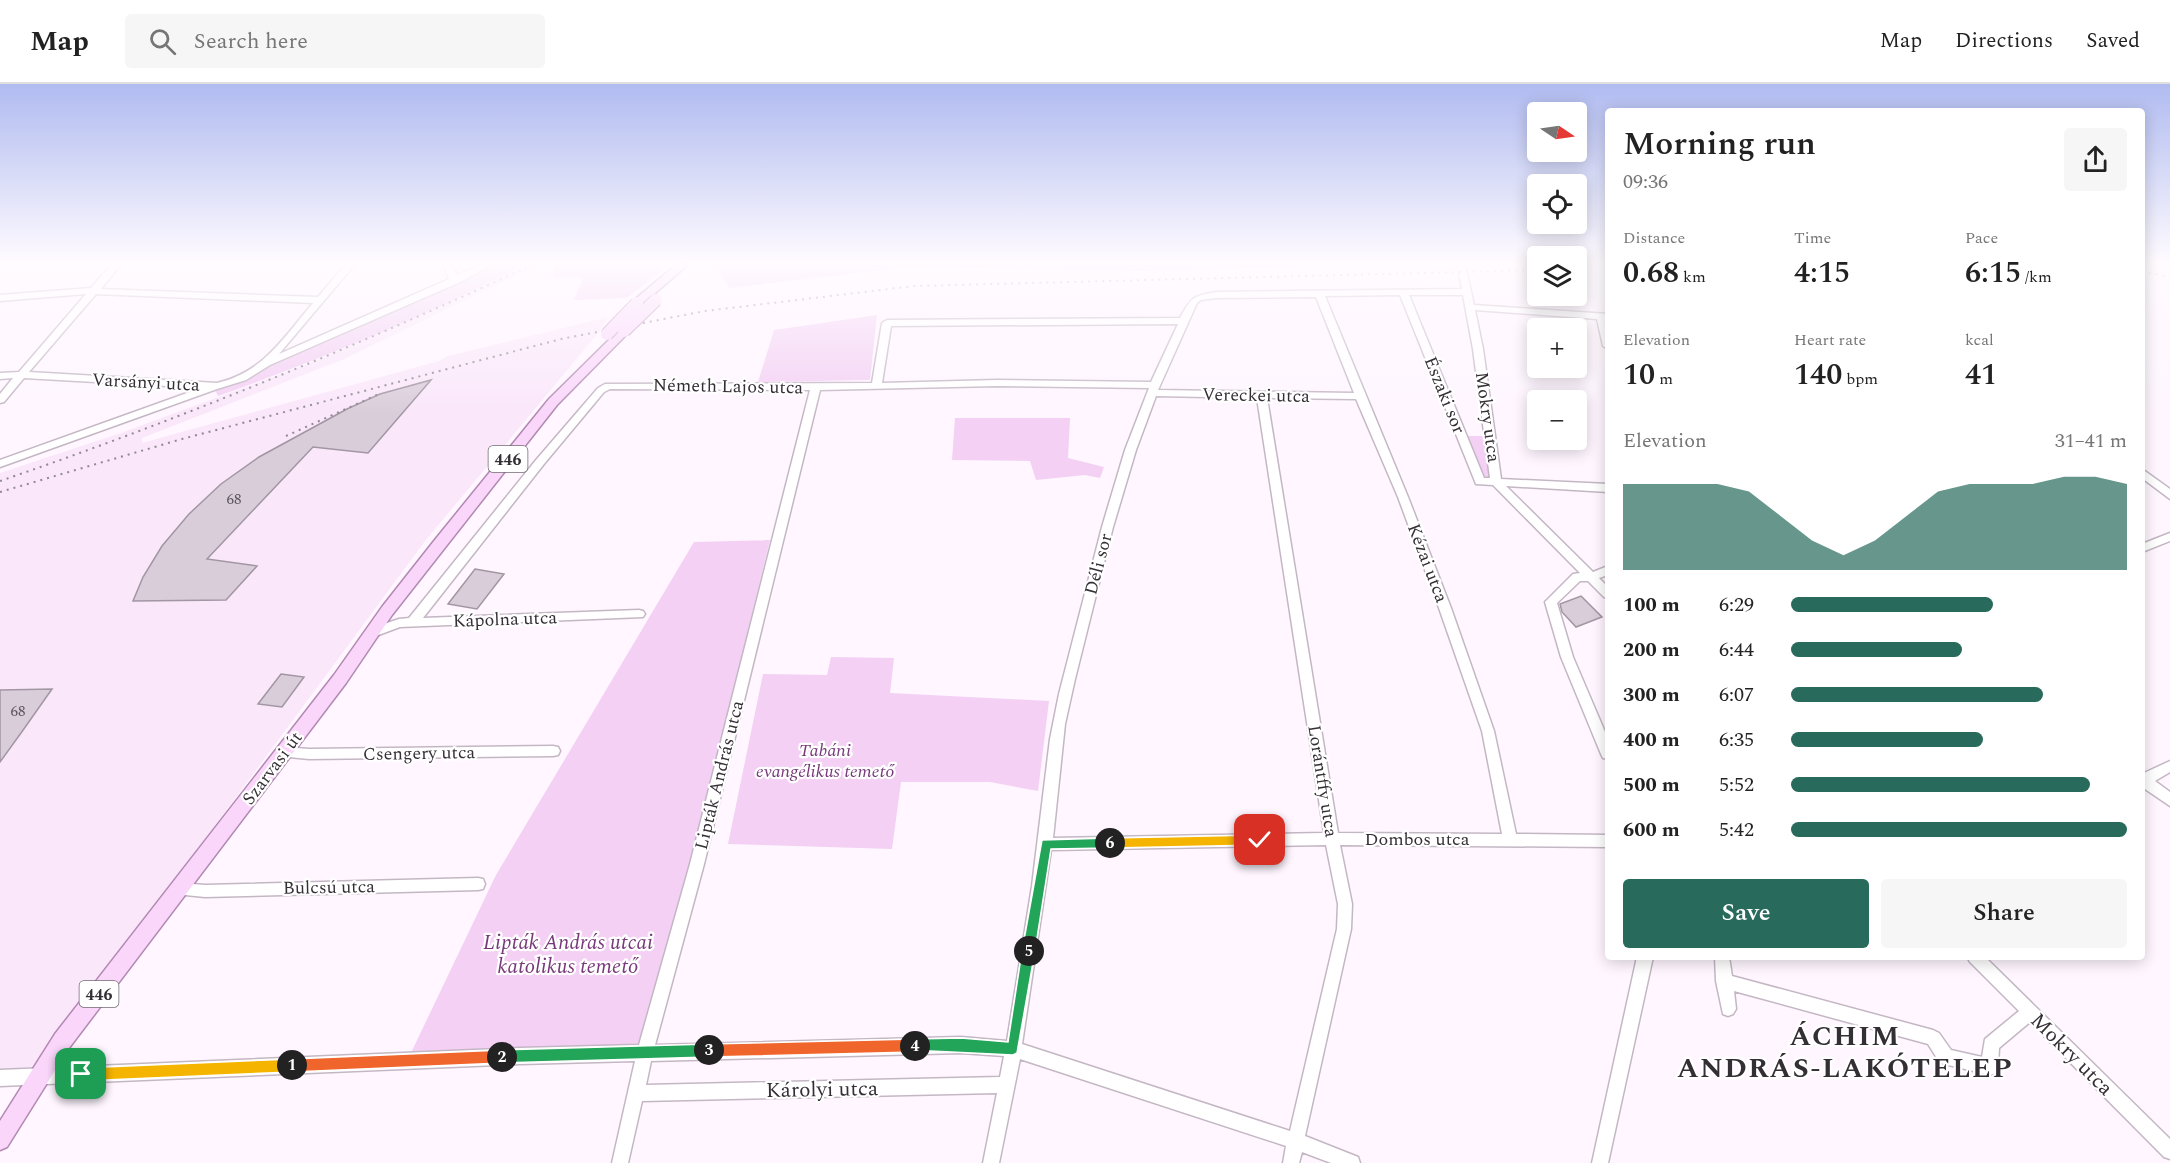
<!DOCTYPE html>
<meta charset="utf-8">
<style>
body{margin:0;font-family:Spectral,serif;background:#f6f6f6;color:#222;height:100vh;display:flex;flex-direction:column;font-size:22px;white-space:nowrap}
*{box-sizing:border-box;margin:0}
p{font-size:20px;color:#767676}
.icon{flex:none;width:33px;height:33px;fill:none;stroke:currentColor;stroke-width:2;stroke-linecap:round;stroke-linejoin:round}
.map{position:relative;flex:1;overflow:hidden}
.details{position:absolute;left:1605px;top:24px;width:540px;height:852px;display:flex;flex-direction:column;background:#fff;border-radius:6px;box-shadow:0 3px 15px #0003}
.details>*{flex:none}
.needle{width:39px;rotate:103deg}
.buttons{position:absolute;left:1527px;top:18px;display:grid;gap:12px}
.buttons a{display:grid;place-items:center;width:60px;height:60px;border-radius:6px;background:#fff;box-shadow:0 3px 15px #0003;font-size:30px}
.pin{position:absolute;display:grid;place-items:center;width:51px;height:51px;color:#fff;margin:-26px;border-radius:12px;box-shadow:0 3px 9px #0006}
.km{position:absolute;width:30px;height:30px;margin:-15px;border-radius:50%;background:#222;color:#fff;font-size:16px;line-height:30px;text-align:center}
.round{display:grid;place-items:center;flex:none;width:63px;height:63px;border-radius:6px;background:#f6f6f6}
.overview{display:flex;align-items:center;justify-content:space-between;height:102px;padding:0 18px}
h1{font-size:33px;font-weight:600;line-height:45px}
.metrics{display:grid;grid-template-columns:repeat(3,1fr);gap:9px;height:102px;padding:6px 18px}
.metrics div{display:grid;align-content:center}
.metrics b{font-size:30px;font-weight:600}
.metrics small{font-size:16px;font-weight:400}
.metrics p{font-size:16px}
.chart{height:168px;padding:12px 18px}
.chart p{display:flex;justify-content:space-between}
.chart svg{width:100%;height:108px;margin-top:6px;fill:#286b5c;opacity:.7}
.action{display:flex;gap:12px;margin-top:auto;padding:12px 18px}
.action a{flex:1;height:69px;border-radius:6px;background:#286b5c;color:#fff;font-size:24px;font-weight:600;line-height:69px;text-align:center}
.action a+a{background:#f6f6f6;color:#222}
ul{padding:0 18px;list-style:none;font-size:20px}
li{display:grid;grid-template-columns:96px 72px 1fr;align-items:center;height:45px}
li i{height:15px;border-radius:8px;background:#286b5c}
header{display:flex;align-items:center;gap:36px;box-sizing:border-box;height:84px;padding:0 30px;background:#fff;border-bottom:2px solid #e0e0e0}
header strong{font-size:28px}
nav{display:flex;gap:33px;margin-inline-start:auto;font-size:21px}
.search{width:420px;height:54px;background:#f6f6f6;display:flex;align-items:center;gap:15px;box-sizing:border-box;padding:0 21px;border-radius:6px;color:#767676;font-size:22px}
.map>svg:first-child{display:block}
.built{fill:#fae7fa}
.green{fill:#f3d0f4}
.building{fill:#dacdda;stroke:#a296a3;stroke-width:1.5}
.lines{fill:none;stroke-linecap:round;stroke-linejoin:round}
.minor-casing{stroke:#c4b7c4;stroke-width:3}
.major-casing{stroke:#b189b2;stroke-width:3}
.minor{fill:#fff;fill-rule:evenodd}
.major{fill:#f9d6fa;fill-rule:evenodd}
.rail{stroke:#908990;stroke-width:2;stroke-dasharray:2 5;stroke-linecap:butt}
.major-bridge-casing{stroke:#b189b2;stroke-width:14;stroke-linecap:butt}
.major-bridge{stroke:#f9d6fa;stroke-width:12}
.split-1{fill:#f5b400;stroke:#fff;stroke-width:1.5}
.split-2{fill:#f0652b;stroke:#fff;stroke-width:1.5}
.split-3{fill:#22a559;stroke:#fff;stroke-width:1.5}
.split-4{fill:#f0652b;stroke:#fff;stroke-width:1.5}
.split-5{fill:#22a559;stroke:#fff;stroke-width:1.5}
.split-6{fill:#22a559;stroke:#fff;stroke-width:1.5}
.split-7{fill:#f5b400;stroke:#fff;stroke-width:1.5}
.labels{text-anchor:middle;stroke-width:4.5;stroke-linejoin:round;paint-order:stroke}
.number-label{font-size:15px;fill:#5e565e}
.shield{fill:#fff;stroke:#716d71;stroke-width:1.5}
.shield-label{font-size:16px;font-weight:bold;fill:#342f34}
.street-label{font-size:18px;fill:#342f34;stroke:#fff}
.park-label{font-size:18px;font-style:italic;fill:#77397a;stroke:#fff}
.near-park-label{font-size:21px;font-style:italic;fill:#77397a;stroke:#fff}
.near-street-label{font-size:21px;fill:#342f34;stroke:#fff}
.near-district-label{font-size:28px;font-weight:bold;letter-spacing:1.5px;fill:#342f34;stroke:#fff}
</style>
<header>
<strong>Map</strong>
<div class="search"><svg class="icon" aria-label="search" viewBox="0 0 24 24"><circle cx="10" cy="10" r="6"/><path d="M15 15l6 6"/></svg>Search here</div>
<nav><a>Map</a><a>Directions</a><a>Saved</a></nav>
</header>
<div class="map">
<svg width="2170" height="1079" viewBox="0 0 2170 1079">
<rect width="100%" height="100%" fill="#fff6ff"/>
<path class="built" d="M526 180H540L344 275 142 354V359L439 277 448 272 608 233 599 248 425 457 37 983 0 985V389L121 349 316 277 471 208Z"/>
<path class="green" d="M495 180H526C426 232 324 274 218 312L214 304 453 201Z
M556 180H671L627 214 574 216 583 194H553Z
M723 180H1284L1307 183 1139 187 908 183 729 204 718 185Z
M877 231 870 296 758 298 774 246Z
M955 334H1070L1068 374 1104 383 1100 394 1085 391 1036 396 1030 377 952 376Z
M1464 352H1485L1493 395C1477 395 1470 365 1464 352Z
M770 456 645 968 409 973 496 791 694 458Z
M831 573 894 574 890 609 1049 617 1038 707 990 698H901L892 765 728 760 763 590 827 591Z"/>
<path class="building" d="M431 296 368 369 313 363 207 475 257 482 226 516 133 517 143 493 162 462 189 430 221 400 259 373 347 325 380 310Z
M475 485 504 490 477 525 448 520Z
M1581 512 1602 533 1576 543 1562 528 1560 520Z
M281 590 304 593 282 623 258 620Z
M52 605 21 649 0 678V606Z"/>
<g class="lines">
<defs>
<path id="minor" d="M112 180H121L101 205 318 213 346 180H355L279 270 449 195 443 180H451L457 191 482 180H494L458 199 270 281 246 296 217 305 0 383V376L201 304 24 294 4 318 0 319V310L13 294 0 295V289L19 288 86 210 0 217V211L91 204ZM96 210 313 219C284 253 264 288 217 299L29 288Z
M1457 180H1465L1474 221 1608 230V236H1606L1608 265 1603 262 1597 235 1475 226 1483 265 1501 395 1608 400V408L1506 402 1593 488 1608 482V491L1599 494 1608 503V514L1604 513 1588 497H1580L1557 519 1573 573 1608 655V675L1603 674 1601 670 1561 573 1545 518 1573 490 1580 489 1493 401 1476 400 1400 211 1325 212 1408 413 1451 524 1494 647 1516 750 1608 751V763L1340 761 1352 820 1351 845 1305 1052 1358 1073 1360 1079H1331L1302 1068 1299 1079H1283L1286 1062 1020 975 999 1079H983L997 1009 642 1017 628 1079H612L635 977 520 980 0 1002V986L520 964 639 961 690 780 810 306 610 305 604 308 544 380 423 534 639 526 643 527 645 530 643 533 400 543 373 553 367 548 369 545 399 535 409 534 536 376 598 304 605 300 872 299 882 239 887 236 1180 234C1191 213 1193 212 1216 208L1462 205ZM1409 211H1463L1473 265 1490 394H1484ZM1316 213 1354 309 1158 306 1197 219 1201 216 1216 214ZM1178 240 1151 298 997 296 882 299 891 242ZM997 302 1149 304 1125 366 1102 443 1059 610 1050 655 1032 802 1007 957 961 953 655 961 704 780 820 306ZM1156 312 1257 314 1324 749 1053 754 1065 640 1075 595 1113 443 1136 366ZM1267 314 1356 315 1398 413 1439 524 1482 647 1502 750 1338 749ZM1326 761 1338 820 1337 845 1290 1047 1022 960 1051 766ZM961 969 1004 972 1000 993 646 1001 651 977Z
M2142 385 2170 405V415L2142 394Z
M2170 449V457L2142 468V460Z
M553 662 558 663 560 667 558 671 553 672 309 675 279 672 277 668 279 664 284 663 309 665Z
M2170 677V688L2155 697 2170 708V722L2142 703V688L2144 689Z
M478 794 483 795 485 800 483 805 478 806 205 813 175 810 173 805 175 800 180 799 205 801Z
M1637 873H1653L1608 1079H1592Z
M1715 873H1729L1732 892 1933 946 1939 949 1951 966 1982 973 1985 955 2019 927 1970 878 1967 873H1985L2170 1055V1075L2164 1073 2030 938 1999 964 1998 983 1996 989 1990 991 1940 979 1928 960 1734 907 1736 925 1733 930 1728 932 1723 930 1716 897Z"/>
<path id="major" d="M677 180H689L641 221H633V217Z
M624 243 630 247 628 249 557 321 392 531 346 599 69 964 7 1063 0 1066V1037L55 950 334 591 382 523 434 457 549 315 620 245Z"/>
</defs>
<use href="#minor" class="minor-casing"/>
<use href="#major" class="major-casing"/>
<use href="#minor" class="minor"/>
<use href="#major" class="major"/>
<path class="rail" d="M1576 182 1608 181
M2142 187 2170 193
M286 352 381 309
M0 397C182 335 359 261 534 180
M0 408 182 355 561 255 705 227 914 202 1538 186"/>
<defs>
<path id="major-bridge" d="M624 247 656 216
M607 250 637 219"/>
</defs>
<use href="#major-bridge" class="major-bridge-casing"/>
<use href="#major-bridge" class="major-bridge"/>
</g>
<linearGradient id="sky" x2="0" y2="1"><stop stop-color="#b0bbf0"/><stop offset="0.54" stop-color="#fffbff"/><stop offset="1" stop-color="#fffbff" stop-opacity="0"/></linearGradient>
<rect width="2170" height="331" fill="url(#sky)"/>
<path class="split-1" d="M292 975 297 977 299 981 297 986 292 988 81 997 76 995 74 990 76 986 81 984Z"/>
<path class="split-2" d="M502 966 506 968 508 973 506 977 502 979 292 988 288 986 286 981 288 977 292 975Z"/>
<path class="split-3" d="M709 960 714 962 715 966 714 971 709 973 502 979 497 977 495 973 497 968 502 966Z"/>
<path class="split-4" d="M915 955 919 957 921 962 919 966 915 968 709 973 704 971 703 966 704 962 709 960Z"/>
<path class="split-5" d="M1029 861 1035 867 1017 969 1013 971 910 966 908 962 910 957 915 955 961 954 1008 958 1022 867Z"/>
<path class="split-6" d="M1110 754 1116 759 1110 764 1051 765 1035 867 1033 871H1024L1022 867 1042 756Z"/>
<path class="split-7" d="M1260 751 1266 756 1260 761 1110 764 1104 759 1110 754Z"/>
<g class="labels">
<g class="number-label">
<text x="234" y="420">68</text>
<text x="18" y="632">68</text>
</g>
<g class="shield">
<rect x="488.5" y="362" width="39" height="26" rx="4.5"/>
<rect x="79.5" y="897" width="39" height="26" rx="4.5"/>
</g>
<g class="shield-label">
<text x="508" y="381">446</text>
<text x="99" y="916">446</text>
</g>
<g class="street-label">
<text transform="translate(146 298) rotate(3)" y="6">Varsányi utca</text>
<text transform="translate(728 302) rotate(1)" y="6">Németh Lajos utca</text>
<text transform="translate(1256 311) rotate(1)" y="6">Vereckei utca</text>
<text transform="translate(1445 311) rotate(68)" y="6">Északi sor</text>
<text transform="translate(1488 333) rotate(82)" y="6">Mokry utca</text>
<text transform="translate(1428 479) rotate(69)" y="6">Kézai utca</text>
<text transform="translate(1098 480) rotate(-75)" y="6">Déli sor</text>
<text transform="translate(505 535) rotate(-2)" y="6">Kápolna utca</text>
<text transform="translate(419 669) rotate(-1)" y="6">Csengery utca</text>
<text transform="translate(272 684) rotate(-53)" y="6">Szarvasi út</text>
<text transform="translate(719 691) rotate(-76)" y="6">Lipták András utca</text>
<text transform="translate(1323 697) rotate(81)" y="6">Lorántffy utca</text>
<text x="1417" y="761">Dombos utca</text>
<text transform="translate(329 803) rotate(-1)" y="6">Bulcsú utca</text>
</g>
<g class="park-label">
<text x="825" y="672">Tabáni<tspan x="825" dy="21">evangélikus temető</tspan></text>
</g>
<g class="near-park-label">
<text x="568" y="865">Lipták András utcai<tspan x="568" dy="24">katolikus temető</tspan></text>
</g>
<g class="near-street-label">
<text transform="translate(2072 970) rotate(45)" y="7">Mokry utca</text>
<text transform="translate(822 1005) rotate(-1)" y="7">Károlyi utca</text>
</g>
<g class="near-district-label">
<text x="1845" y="961">ÁCHIM<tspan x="1845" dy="32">ANDRÁS-LAKÓTELEP</tspan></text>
</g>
</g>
</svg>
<div class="buttons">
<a><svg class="needle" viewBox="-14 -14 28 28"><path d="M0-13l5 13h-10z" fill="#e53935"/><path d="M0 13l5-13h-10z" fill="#767676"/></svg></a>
<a><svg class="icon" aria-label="locate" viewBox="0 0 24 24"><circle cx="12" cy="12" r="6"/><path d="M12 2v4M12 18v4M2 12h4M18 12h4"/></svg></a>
<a><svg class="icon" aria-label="layers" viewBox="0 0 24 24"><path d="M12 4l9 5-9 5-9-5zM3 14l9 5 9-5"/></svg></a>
<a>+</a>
<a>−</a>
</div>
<div class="pin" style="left:81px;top:990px;background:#1e9e55"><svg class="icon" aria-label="arrive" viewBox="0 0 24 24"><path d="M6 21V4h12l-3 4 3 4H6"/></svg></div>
<div class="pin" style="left:1260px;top:756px;background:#d93025"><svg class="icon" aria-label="check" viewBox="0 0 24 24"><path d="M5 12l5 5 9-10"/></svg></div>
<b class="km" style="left:292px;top:981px">1</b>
<b class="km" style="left:502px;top:973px">2</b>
<b class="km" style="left:709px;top:966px">3</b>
<b class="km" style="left:915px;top:962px">4</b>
<b class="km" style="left:1029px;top:867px">5</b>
<b class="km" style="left:1110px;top:759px">6</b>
<section class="details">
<div class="overview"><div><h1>Morning run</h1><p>09:36</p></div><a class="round"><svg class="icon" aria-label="share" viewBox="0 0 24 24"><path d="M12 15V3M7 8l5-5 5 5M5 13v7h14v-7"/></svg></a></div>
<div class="metrics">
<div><p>Distance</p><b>0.68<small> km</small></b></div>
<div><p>Time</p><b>4:15</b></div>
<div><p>Pace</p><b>6:15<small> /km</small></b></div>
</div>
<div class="metrics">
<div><p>Elevation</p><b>10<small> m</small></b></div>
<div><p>Heart rate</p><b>140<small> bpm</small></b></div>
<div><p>kcal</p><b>41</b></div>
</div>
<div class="chart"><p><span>Elevation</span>31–41 m</p>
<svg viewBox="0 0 160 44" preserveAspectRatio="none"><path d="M0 44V9L10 9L20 9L30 9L40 12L50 22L60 32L70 38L80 32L90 22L100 12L110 9L120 9L130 9L140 6L150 6L160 9V44z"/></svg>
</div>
<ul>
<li><b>100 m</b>6:29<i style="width:60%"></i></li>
<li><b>200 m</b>6:44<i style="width:51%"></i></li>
<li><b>300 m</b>6:07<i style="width:75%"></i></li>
<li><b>400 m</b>6:35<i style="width:57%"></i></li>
<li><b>500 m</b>5:52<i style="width:89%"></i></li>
<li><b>600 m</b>5:42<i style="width:100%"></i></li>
</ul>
<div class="action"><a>Save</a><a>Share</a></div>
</section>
</div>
